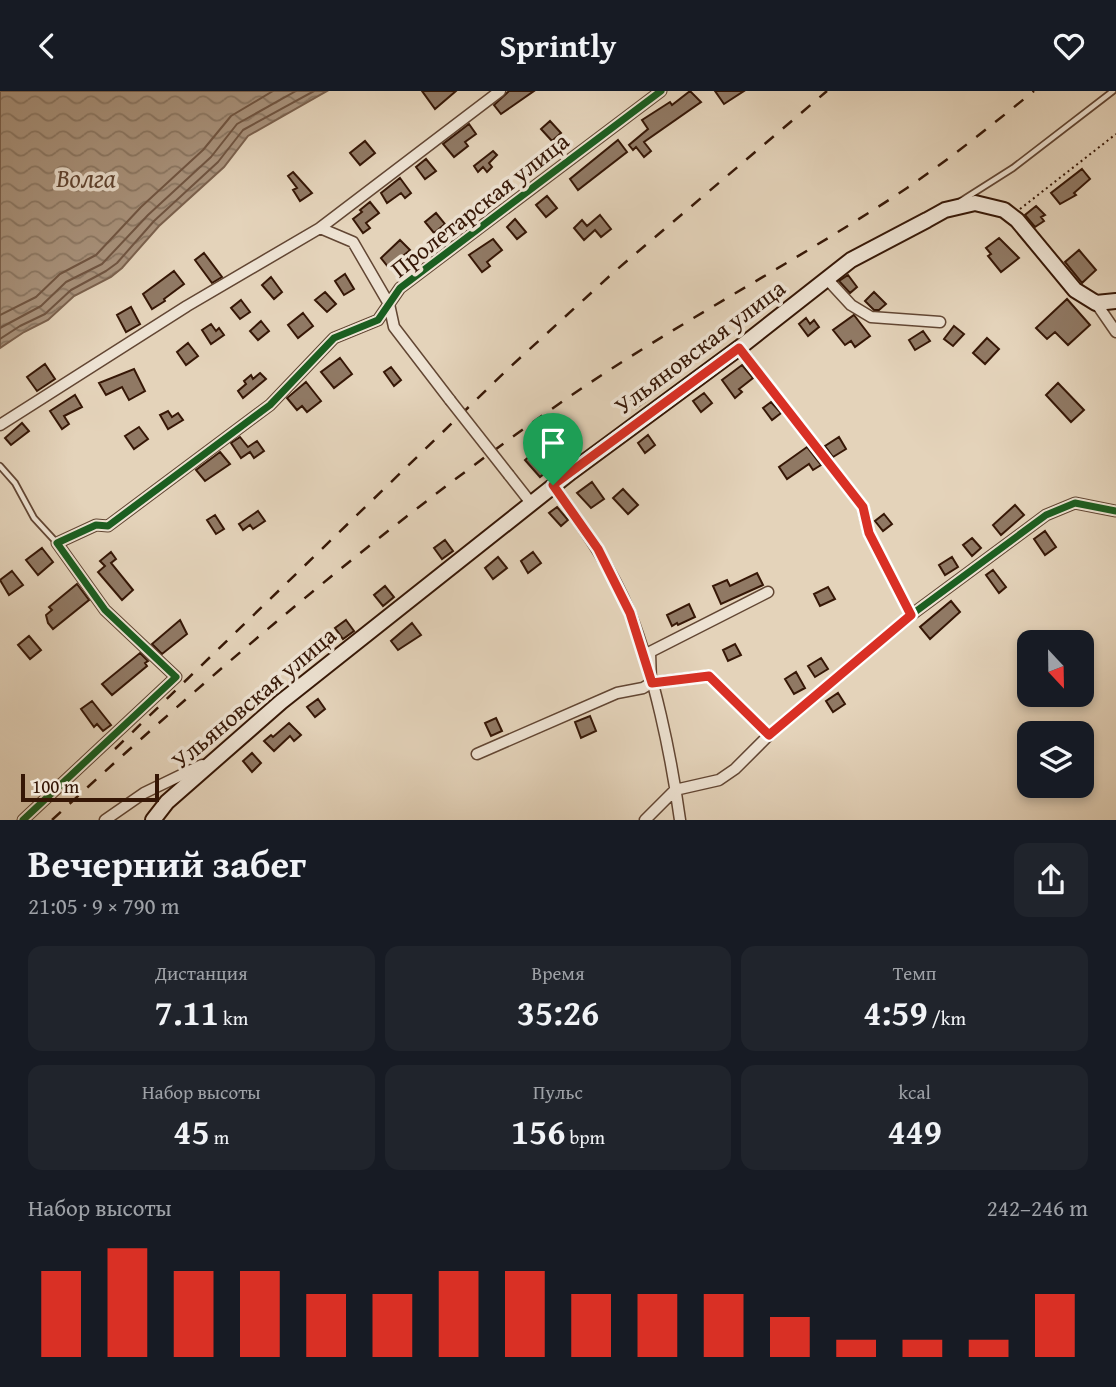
<!DOCTYPE html>
<html lang="ru">
<meta charset="utf-8">
<style>
body{margin:0;font-family:"Gentium Book Plus",serif;background:#20242c;color:#f1f3f6;height:100vh;display:flex;flex-direction:column;font-size:26px;white-space:nowrap}
*{box-sizing:border-box;margin:0}
p{font-size:23px;color:#9ea1a6}
.icon{flex:none;width:38px;height:38px;fill:none;stroke:currentColor;stroke-width:2;stroke-linecap:round;stroke-linejoin:round}
.map{position:relative;height:729px;overflow:hidden}
.panel{display:flex;flex-direction:column;background:#171b24;flex:1}
.panel>*{flex:none}
.needle{width:46px;rotate:158deg}
.controls{position:absolute;left:1017px;top:539px;display:grid;gap:14px}
.controls a{display:grid;place-items:center;width:77px;height:77px;border-radius:14px;background:#171b24;box-shadow:0 4px 10px #0003;font-size:35px}
.scale{position:absolute;left:21px;bottom:18px;width:138px;box-sizing:border-box;padding-left:7px;border:4px solid #361706;border-top:0;font-size:19px;line-height:24px;white-space:nowrap;color:#361706;-webkit-text-stroke:5px #ede2d2;paint-order:stroke}
.pin{position:absolute;display:grid;place-items:center;width:60px;height:60px;color:#fff;margin:-72px -30px;border-radius:50% 50% 50% 0;rotate:-45deg;box-shadow:0 0 7px #0007}
.pin .icon{rotate:45deg}
.round{display:grid;place-items:center;flex:none;width:74px;height:74px;border-radius:14px;background:#20242c}
.headline{display:flex;align-items:center;justify-content:space-between;height:119px;padding:0 28px}
h1{font-size:38px;font-weight:800;line-height:52px}
.figures{display:grid;grid-template-columns:repeat(3,1fr);gap:10px;height:119px;padding:7px 28px}
.figures div{display:grid;align-content:center;border-radius:14px;background:#20242c;text-align:center}
.figures b{font-size:35px;font-weight:800}
.figures small{font-size:19px;font-weight:400}
.figures p{font-size:19px}
.chart{height:196px;padding:14px 28px}
.chart p{display:flex;justify-content:space-between}
.chart svg{width:100%;height:126px;margin-top:7px;stroke:#d93025;stroke-width:6}
header{display:flex;justify-content:space-between;align-items:center;height:91px;padding:0 28px;background:#171b24;font-size:32px;font-weight:800}
.map>svg:first-child{display:block}
.water{fill:url(#water-waves);stroke:#7b614d;stroke-width:2}
.lines{fill:none;stroke-linecap:round;stroke-linejoin:round}
.shore{stroke:#705542;stroke-width:2}
.building{fill:#907964;stroke:#361706;stroke-width:2}
.service-casing{stroke:#624633;stroke-width:8}
.minor-casing{stroke:#624633;stroke-width:13}
.secondary-casing{stroke:#361706;stroke-width:18}
.path{stroke:#361706;stroke-width:2;stroke-dasharray:2 3.5;stroke-linecap:butt}
.service{stroke:#ede2d2;stroke-width:4.5}
.minor{stroke:#ede2d2;stroke-width:10}
.secondary{stroke:#ede2d2;stroke-width:14}
.rail{stroke:#361706;stroke-width:2.5;stroke-dasharray:12 12;stroke-linecap:butt}
.minor-bridge-casing{stroke:#624633;stroke-width:13;stroke-linecap:butt}
.minor-bridge{stroke:#ede2d2;stroke-width:10}
.cycleway-casing{stroke:#ede2d2;stroke-width:11}
.cycleway{stroke:#1b5e20;stroke-width:7}
.route-casing{stroke:#fff;stroke-width:14}
.route{stroke:#d93025;stroke-width:9}
.labels{text-anchor:middle;stroke-width:7;stroke-linejoin:round;paint-order:stroke}
.street-label{font-size:24px;fill:#361706;stroke:#ede2d2}
.water-label{font-size:26px;font-style:italic;fill:#5e4230;stroke:#ede2d2}
</style>
<header><svg class="icon" aria-label="back" viewBox="0 0 24 24"><path d="M15 5l-7 7 7 7"/></svg>Sprintly<svg class="icon" aria-label="heart" viewBox="0 0 24 24"><path d="M12 20l-8-8c-3-5 5-10 8-4 3-6 11-1 8 4z"/></svg></header>
<div class="map">
<svg width="1116" height="729" viewBox="0 0 1116 729">
<defs>
<pattern id="water-waves" width="16" height="10" patternUnits="userSpaceOnUse" patternTransform="scale(1.75)"><rect width="16" height="10" fill="#a9937d"/><path d="M0 5q4-4 8 0t8 0" fill="none" stroke="#8a7764"/></pattern>
</defs>
<rect width="100%" height="100%" fill="#e4d3ba"/>
<filter id="stains"><feTurbulence type="fractalNoise" baseFrequency=".00286" numOctaves="4"/><feColorMatrix values="0 0 0 0 .2 0 0 0 0 .09 0 0 0 0 .02 0 0 0 .5 -.17"/></filter>
<radialGradient id="worn" r=".72"><stop offset=".6" stop-color="#630" stop-opacity="0"/><stop offset="1" stop-color="#630" stop-opacity=".3"/></radialGradient>
<path class="water" d="M0 0H327L248 45 224 76 159 135 122 177 111 186 74 205 48 229 24 241 0 257Z"/>
<g class="lines">
<path class="shore" d="M0 224 36 206 60 183 96 164 141 116 203 59 231 25 273 0
M0 237 41 215 66 191 102 173 148 124 211 66 237 33 296 0
M0 248 20 235 45 223 71 199 106 180 117 172 154 130 218 71 243 39 314 0"/>
</g>
<path class="building" d="M422 0H456L435 18Z
M509 0H534L501 23 494 14Z
M690 0 701 11 644 51 651 60 644 66 636 56 633 59 629 54 648 38 642 29 670 11 672 14Z
M715 0H744L724 13Z
M550 30 561 42 552 50 541 38Z
M469 33 476 43 465 51 468 55 454 66 443 53Z
M618 49 627 61 578 99 570 88Z
M365 50 375 62 360 74 350 62Z
M493 60 497 64 489 72 492 76 487 81 483 76 478 81 474 75Z
M426 68 436 80 425 88 416 76Z
M1082 78 1090 88 1074 102 1076 104 1060 113 1051 102Z
M293 81 312 102 300 110 293 99 297 97 288 85Z
M400 87 411 102 405 107 401 102 387 112 381 102Z
M547 105 557 117 546 126 536 114Z
M370 111 379 122 366 132 370 137 363 142 353 128 362 121 360 119Z
M1036 115 1045 124 1041 126 1044 130 1035 136 1025 124Z
M436 122 445 133 434 142 425 131Z
M600 124 611 138 601 146 595 139 584 149 574 137 582 129 587 135Z
M515 128 526 141 517 148 507 136Z
M999 147 1019 167 1001 181 988 165 991 163 986 157Z
M493 148 502 159 487 171 490 175 482 181 469 164Z
M400 149 410 159 389 177 381 167Z
M1079 159 1096 179 1082 192 1065 171Z
M204 162 222 186 212 192 195 169Z
M174 180 184 193 164 208 165 210 152 218 143 203Z
M345 183 354 198 344 204 335 190Z
M848 184 857 196 850 202 839 190Z
M271 186 282 201 274 208 262 194Z
M325 201 336 213 327 221 315 209Z
M874 201 886 213 879 219H874L865 210Z
M1067 208 1090 234 1068 254 1055 241 1047 248 1036 237Z
M241 209 250 221 240 228 231 217Z
M131 216 140 233 126 241 117 224Z
M303 222 313 235 298 247 288 234Z
M854 224 870 245 855 256 851 250 845 254 833 239Z
M806 227 810 233 814 229 819 236 808 245 799 233Z
M261 230 269 240 258 249 250 240Z
M211 233 216 240 219 237 224 244 211 253 202 239Z
M954 235 964 243 953 255 944 248Z
M923 240 930 250 915 259 909 249Z
M987 247 999 258 985 273 973 262Z
M188 252 198 265 186 274 177 261Z
M340 267 352 283 334 297 321 281Z
M45 273 55 288 37 300 27 286Z
M742 274 753 287 739 298 742 301 735 307 722 289Z
M391 276 401 289 394 295 384 281Z
M134 278 145 300 129 309 122 296 106 304 99 292Z
M260 282 266 288 243 307 238 300 246 293 244 290 251 284 253 288Z
M306 291 321 310 307 321 302 315 297 319 287 307Z
M1058 292 1084 319 1071 331 1046 304Z
M639 298 647 309 636 317 628 305Z
M704 302 712 312 701 321 693 310Z
M75 304 82 316 64 325 69 333 62 338 50 320Z
M771 311 781 322 772 329 763 317Z
M168 320 172 326 178 322 183 329 168 338 160 324Z
M22 332 29 340 11 354 5 347Z
M139 336 148 348 134 358 125 345Z
M648 344 655 354 645 362 638 352Z
M240 346 248 356 257 350 264 360 254 367 250 361 241 367 231 352Z
M839 346 846 358 833 366 825 355Z
M546 351 561 369 540 386 525 369Z
M807 356 821 374 813 379 809 373 787 388 779 376Z
M220 361 230 373 205 390 196 379Z
M592 391 604 408 591 417 577 402Z
M623 398 638 414 628 423 613 407Z
M1015 414 1024 424 1001 444 993 434Z
M557 416 568 429 561 435 549 422Z
M258 420 265 430 253 438 250 434 243 439 239 433Z
M884 423 892 433 883 440 875 430Z
M215 424 224 438 216 443 207 429Z
M1045 440 1056 456 1045 464 1034 448Z
M972 447 981 457 972 465 963 454Z
M445 449 453 460 442 468 434 457Z
M42 457 53 471 38 484 26 469Z
M111 461 116 468 111 472 133 499 122 509 98 481 105 475 100 470Z
M533 461 541 472 528 482 521 470Z
M498 466 507 477 493 488 485 477Z
M952 466 958 476 945 484 939 474Z
M993 479 1006 496 999 502 986 484Z
M12 480 23 494 9 504 0 489Z
M757 482 763 494 721 513 713 495 727 489 730 495Z
M77 493 89 509 53 538 48 532 46 524 52 519 49 516Z
M385 495 394 506 383 515 374 504Z
M828 496 835 508 820 515 814 503Z
M951 510 960 521 930 548 920 536Z
M689 513 695 526 678 534 677 532 672 535 667 524Z
M180 529 187 543 162 563 152 553Z
M346 529 354 540 343 548 335 537Z
M412 532 421 544 398 559 391 550Z
M29 545 41 559 30 568 18 554Z
M735 553 741 564 728 570 723 559Z
M140 562 148 570 145 572 147 575 112 604 102 593Z
M821 567 828 578 815 586 808 575Z
M796 581 805 597 794 603 785 588Z
M838 602 845 613 833 621 826 610Z
M318 608 325 618 315 626 307 616Z
M92 610 111 634 103 640 97 633 94 636 81 618Z
M590 625 596 640 581 647 575 631Z
M496 627 502 640 491 645 485 632Z
M289 632 301 644 294 650 290 645 274 660 264 650 271 644 273 646Z
M252 662 261 672 252 681 243 670Z"/>
<g class="lines">
<defs>
<path id="service" d="M961 110 1013 77 1113 0
M0 375 15 392 34 427 57 452"/>
<path id="minor" d="M320 137 353 151 389 213 394 236 450 309
M827 188 851 214 871 226 940 231
M1096 212 1116 241
M739 257 863 416 869 442 911 524
M0 334 187 215 320 137 500 0
M509 384 531 412
M553 394C582 435 611 475 630 522 654 583 671 663 680 729
M651 592 709 585 769 644 911 524 1046 424 1075 412 1116 420
M477 663 617 602 643 597 651 592 650 561 768 501
M23 729 176 586 105 519 57 452 96 434 108 435 270 314 334 247 378 229 400 197 661 0
M105 729 144 702 202 674
M645 729 675 699 719 689 735 678 769 644"/>
<path id="secondary" d="M153 729 167 711 281 611 571 381 739 257 851 169 927 129 945 119 975 112 1004 119 1017 129 1075 199 1096 212 1116 210"/>
</defs>
<use href="#service" class="service-casing"/>
<use href="#minor" class="minor-casing"/>
<use href="#secondary" class="secondary-casing"/>
<path class="path" d="M1020 118 1116 43"/>
<use href="#service" class="service"/>
<use href="#minor" class="minor"/>
<use href="#secondary" class="secondary"/>
<path class="rail" d="M115 658 509 277 614 181 827 0
M52 729C214 579 385 434 566 308 676 232 796 171 907 97 951 67 993 33 1034 0"/>
<defs>
<path id="minor-bridge" d="M450 309 509 384"/>
</defs>
<use href="#minor-bridge" class="minor-bridge-casing"/>
<use href="#minor-bridge" class="minor-bridge"/>
<defs>
<path id="cycleway" d="M651 592 709 585 769 644 911 524 1046 424 1075 412 1116 420
M23 729 176 586 105 519 57 452 96 434 108 435 270 314 334 247 378 229 400 197 661 0"/>
</defs>
<use href="#cycleway" class="cycleway-casing"/>
<use href="#cycleway" class="cycleway"/>
</g>
<g class="lines">
<defs>
<path id="route" d="M739 257 863 416 869 442 911 524 769 644 709 585 652 592 630 522 598 458 553 394Z"/>
</defs>
<use href="#route" class="route-casing"/>
<use href="#route" class="route"/>
</g>
<g class="labels">
<g class="street-label">
<text transform="translate(480 114) rotate(-38)" y="8">Пролетарская улица</text>
<text transform="translate(700 256) rotate(-37)" y="8">Ульяновская улица</text>
<text transform="translate(254 607) rotate(-40)" y="8">Ульяновская улица</text>
</g>
<g class="water-label">
<text x="86" y="96">Волга</text>
</g>
</g>
<rect width="100%" height="100%" filter="url(#stains)"/>
<rect width="100%" height="100%" fill="url(#worn)"/>
</svg>
<div class="controls">
<a><svg class="needle" viewBox="-14 -14 28 28"><path d="M0-13l5 13h-10z" fill="#e53935"/><path d="M0 13l5-13h-10z" fill="#9ea1a6"/></svg></a>
<a><svg class="icon" aria-label="layers" viewBox="0 0 24 24"><path d="M12 4l9 5-9 5-9-5zM3 14l9 5 9-5"/></svg></a>
</div>
<div class="scale">100 m</div>
<div class="pin" style="left:553px;top:394px;background:#1e9e55"><svg class="icon" aria-label="arrive" viewBox="0 0 24 24"><path d="M6 21V4h12l-3 4 3 4H6"/></svg></div>
</div>
<section class="panel">
<div class="headline"><div><h1>Вечерний забег</h1><p>21:05 · 9 × 790 m</p></div><a class="round"><svg class="icon" aria-label="share" viewBox="0 0 24 24"><path d="M12 15V3M7 8l5-5 5 5M5 13v7h14v-7"/></svg></a></div>
<div class="figures">
<div><p>Дистанция</p><b>7.11<small> km</small></b></div>
<div><p>Время</p><b>35:26</b></div>
<div><p>Темп</p><b>4:59<small> /km</small></b></div>
</div>
<div class="figures">
<div><p>Набор высоты</p><b>45<small> m</small></b></div>
<div><p>Пульс</p><b>156<small> bpm</small></b></div>
<div><p>kcal</p><b>449</b></div>
</div>
<div class="chart"><p><span>Набор высоты</span>242–246 m</p>
<svg viewBox="0 0 160 44" preserveAspectRatio="none"><path d="M5 44V14M15 44V6M25 44V14M35 44V14M45 44V22M55 44V22M65 44V14M75 44V14M85 44V22M95 44V22M105 44V22M115 44V30M125 44V38M135 44V38M145 44V38M155 44V22"/></svg>
</div>
</section>
